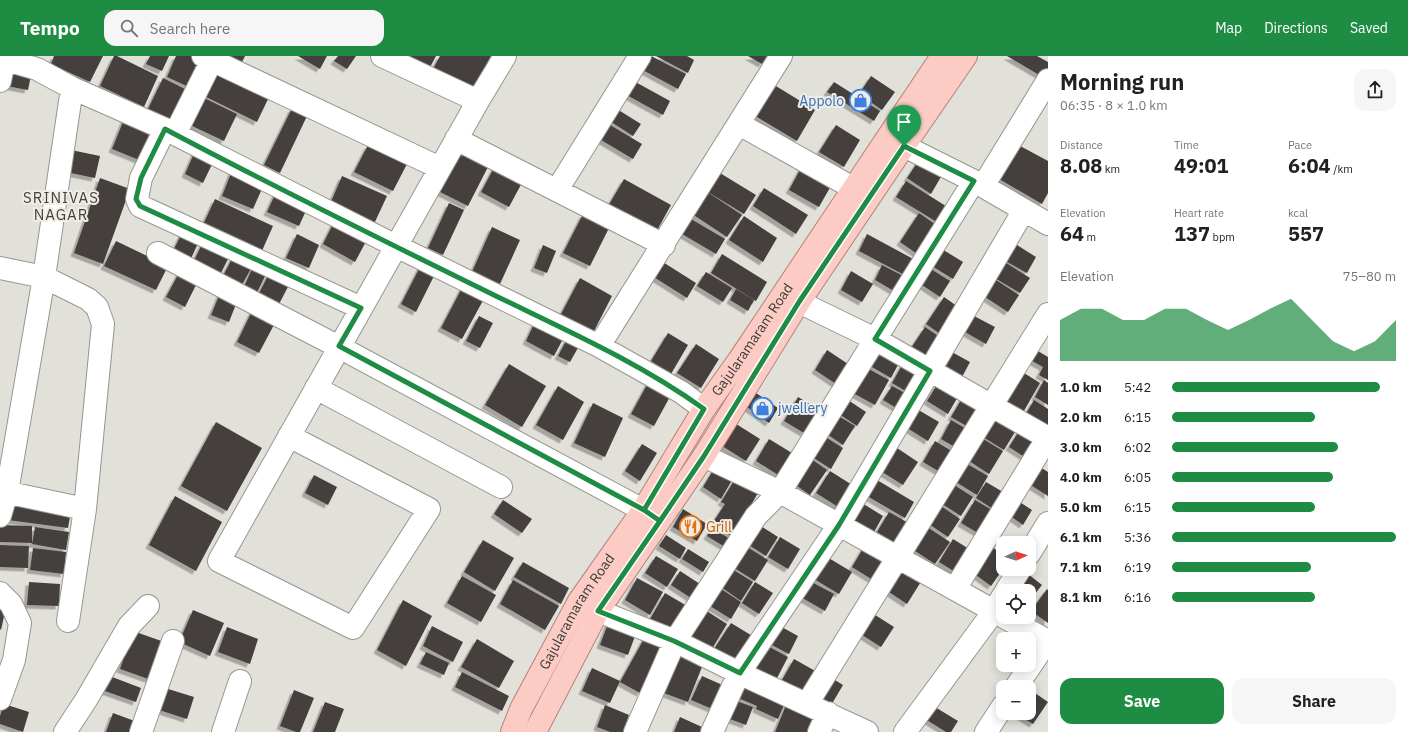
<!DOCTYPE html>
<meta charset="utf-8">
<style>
body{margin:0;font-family:"IBM Plex Sans",sans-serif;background:#f6f6f6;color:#202124;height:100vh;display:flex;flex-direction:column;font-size:15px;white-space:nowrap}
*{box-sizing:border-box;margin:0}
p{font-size:13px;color:#757577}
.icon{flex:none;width:22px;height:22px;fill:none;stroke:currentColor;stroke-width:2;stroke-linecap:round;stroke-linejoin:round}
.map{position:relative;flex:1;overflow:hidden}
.drawer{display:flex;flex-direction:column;background:#fff;width:360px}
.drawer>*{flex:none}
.needle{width:26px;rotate:87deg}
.tools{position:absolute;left:996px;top:480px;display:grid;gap:8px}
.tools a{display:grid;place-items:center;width:40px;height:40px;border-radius:8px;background:#fff;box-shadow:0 2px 10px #0003;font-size:20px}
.pin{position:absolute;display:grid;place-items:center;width:34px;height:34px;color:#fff;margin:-41px -17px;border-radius:50% 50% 50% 0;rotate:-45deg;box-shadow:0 0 4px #0007}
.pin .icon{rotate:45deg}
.round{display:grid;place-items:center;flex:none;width:42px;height:42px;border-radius:12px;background:#f6f6f6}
.overview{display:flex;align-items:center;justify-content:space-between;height:68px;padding:0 12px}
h1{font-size:22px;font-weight:800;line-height:30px}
.stats{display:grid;grid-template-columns:repeat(3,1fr);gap:6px;height:68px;padding:4px 12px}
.stats div{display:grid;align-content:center}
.stats b{font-size:20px;font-weight:800}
.stats small{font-size:11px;font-weight:400}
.stats p{font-size:11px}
.chart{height:112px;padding:8px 12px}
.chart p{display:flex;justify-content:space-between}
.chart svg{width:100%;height:72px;margin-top:4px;fill:#1f8c44;opacity:.7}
.action{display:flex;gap:8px;margin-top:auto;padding:8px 12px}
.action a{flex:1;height:46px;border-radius:12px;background:#1f8c44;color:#fff;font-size:16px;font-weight:800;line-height:46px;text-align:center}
.action a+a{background:#f6f6f6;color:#202124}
ul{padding:0 12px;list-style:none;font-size:13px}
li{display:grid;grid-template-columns:64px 48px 1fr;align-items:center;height:30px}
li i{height:10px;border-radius:5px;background:#1f8c44}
header{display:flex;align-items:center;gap:24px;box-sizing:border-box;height:56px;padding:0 20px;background:#1f8c44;color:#fff}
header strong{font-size:19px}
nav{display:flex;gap:22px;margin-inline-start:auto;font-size:14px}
.search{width:280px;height:36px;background:#f6f6f6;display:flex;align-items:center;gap:10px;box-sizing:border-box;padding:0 14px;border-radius:12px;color:#757577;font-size:15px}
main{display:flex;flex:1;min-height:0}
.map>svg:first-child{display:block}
.building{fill:#453f3e;filter:url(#shadow)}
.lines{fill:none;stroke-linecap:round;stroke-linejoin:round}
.minor-casing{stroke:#97968f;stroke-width:24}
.major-casing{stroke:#b68279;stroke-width:24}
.minor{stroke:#fff;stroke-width:22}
.major{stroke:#fbcbc4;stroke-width:22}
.route-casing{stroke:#fff;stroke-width:8}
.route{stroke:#1f8c44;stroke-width:5}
.labels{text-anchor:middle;stroke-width:4;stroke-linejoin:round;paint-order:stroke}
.shop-label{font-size:14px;fill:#366cbe;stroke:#efede6;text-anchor:end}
.street-label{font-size:14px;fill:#3b3b38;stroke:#efede6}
.food-label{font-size:14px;fill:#c56008;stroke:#efede6;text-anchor:start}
.neighbourhood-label{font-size:15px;letter-spacing:1px;fill:#44433d;stroke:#efede6}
</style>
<header>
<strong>Tempo</strong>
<div class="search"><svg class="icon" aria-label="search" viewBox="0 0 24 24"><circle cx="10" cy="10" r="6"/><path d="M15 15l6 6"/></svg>Search here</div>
<nav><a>Map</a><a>Directions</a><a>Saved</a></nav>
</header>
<main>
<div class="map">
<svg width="1048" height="676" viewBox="0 0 1048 676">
<defs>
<filter id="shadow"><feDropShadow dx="-3.5" dy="3.5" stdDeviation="0" flood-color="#0004"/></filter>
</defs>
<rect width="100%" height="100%" fill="#e1e0d9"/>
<path class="building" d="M54 0H103L90 26 51 8Z
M114 0H117L158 20 144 51 100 30Z
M150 0H169L162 15 146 8Z
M176 0H196L204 4 191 32 167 21Z
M220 0H245L240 10Z
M298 0H327L320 13Z
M338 0H356L347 13 334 5Z
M409 0H436L428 15 407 3Z
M440 0H491L471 37 432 15Z
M651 0 686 18 678 33 639 12Z
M656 0H687L694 4 688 17Z
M748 0H767L762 8Z
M1007 0H1037L1048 6V19L1046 23Z
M5 9 32 14 28 34 1 29Z
M218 13 270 39 257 66 204 40Z
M871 20 895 36 882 54 859 38Z
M163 22 189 35 175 65 148 53Z
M630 23 670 45 663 59 623 37Z
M834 26 880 55 874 65 827 36Z
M771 27 815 54 797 85 752 58Z
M200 40 237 58 224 85 188 68Z
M612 50 641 68 633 80 605 62Z
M292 52 307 60 280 117 264 109Z
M125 61 157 74 144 106 112 93Z
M605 66 642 88 633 103 596 81Z
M836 69 860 84 844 111 819 96Z
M1013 86 1048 105V137L1042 148 994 120Z
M368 89 407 108 393 135 354 116Z
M459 90 490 107 468 150 436 134Z
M66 93 100 100 95 122 61 115Z
M196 93 215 102 203 127 185 118Z
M919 104 942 119 931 138 907 122Z
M496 108 524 123 509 151 481 136Z
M802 110 832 128 819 151 789 134Z
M233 112 265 126 253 153 222 140Z
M715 114 756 139 744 158 703 133Z
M342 120 387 140 374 168 330 148Z
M100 122 130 133 103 208 74 197Z
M624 123 671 149 654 180 607 152Z
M906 125 949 152 940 168 896 141Z
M764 132 808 159 796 178 753 150Z
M703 133 742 159 727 181 689 156Z
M277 134 309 148 299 170 267 156Z
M215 143 273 170 261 197 202 171Z
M449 147 464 154 443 199 428 192Z
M919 157 942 173 923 202 900 186Z
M583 158 609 172 590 210 563 197Z
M686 160 725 183 716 198 677 175Z
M744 160 777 182 763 206 729 184Z
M336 162 369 180 355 206 323 188Z
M492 171 520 184 500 228 472 216Z
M184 173 201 181 188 209 170 201Z
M297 178 319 189 309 212 286 202Z
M867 178 917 205 908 221 859 195Z
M205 182 232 195 218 223 192 209Z
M116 185 168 210 156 234 104 210Z
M543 189 556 195 547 217 534 212Z
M1017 189 1036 201 1027 217 1007 206Z
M937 190 963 206 953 223 927 207Z
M235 197 254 207 242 229 223 220Z
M722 198 767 226 756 245 711 217Z
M658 203 696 227 687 242 649 218Z
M1003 205 1030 222 1020 237 993 221Z
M255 206 269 212 256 239 243 233Z
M421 209 436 216 416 256 401 248Z
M882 209 907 222 899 238 875 224Z
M926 210 950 225 940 241 916 225Z
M271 214 291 225 278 250 258 239Z
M180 215 198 225 185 251 166 241Z
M851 215 873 228 862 246 841 234Z
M706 216 732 232 723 246 697 230Z
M580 222 612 240 592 279 559 262Z
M993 222 1019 239 1008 256 982 239Z
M464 228 486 239 462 283 441 272Z
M736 233 754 244 748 255 730 244Z
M221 235 238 243 229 266 211 259Z
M944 241 964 255 946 282 926 268Z
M253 253 276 265 259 297 237 286Z
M479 260 493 267 480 292 466 285Z
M974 260 995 271 986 288 965 276Z
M535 266 564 281 554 300 526 285Z
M925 271 944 284 927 307 909 295Z
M668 277 688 289 671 318 651 305Z
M567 283 579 290 570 306 558 300Z
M696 288 719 303 701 332 677 317Z
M874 290 900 305 891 322 865 307Z
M1031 291 1048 301V324L1039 319 1043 311 1025 301Z
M827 294 851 310 839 330 815 314Z
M950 295 970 306 961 323 941 312Z
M905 304 927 317 914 340 892 327Z
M509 308 546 330 522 371 485 349Z
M865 311 889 324 875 349 851 336Z
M1016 312 1040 327 1021 360 997 346Z
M940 324 960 337 948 358 927 345Z
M1044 324 1048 327V349L1035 341Z
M649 325 672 337 654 370 631 358Z
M558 330 584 346 563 384 536 369Z
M892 330 914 342 905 357 883 344Z
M756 337 778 352 769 367 747 351Z
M964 339 988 354 975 375 951 361Z
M842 340 866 356 857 370 833 354Z
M798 341 818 353 804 377 784 365Z
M1034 344 1048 353V372L1023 363Z
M593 347 623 362 605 401 574 387Z
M915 352 939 366 928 385 904 370Z
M832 356 855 370 843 389 821 374Z
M997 358 1018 371 1004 394 983 381Z
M951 364 970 375 960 394 941 383Z
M216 366 262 392 227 455 181 430Z
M733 366 760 383 746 405 719 388Z
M1021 372 1041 384 1029 404 1009 391Z
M822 379 843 392 831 413 809 399Z
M980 381 1003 395 989 418 966 403Z
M769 383 797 400 783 422 756 405Z
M935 385 957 398 945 419 923 406Z
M642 388 657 397 640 425 625 415Z
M894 390 918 406 903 429 879 414Z
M807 400 827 414 810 439 790 425Z
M962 405 988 420 977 439 951 423Z
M717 408 735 419 721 443 703 431Z
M1040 411 1048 416V440L1029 428Z
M830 415 857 432 843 454 816 437Z
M314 419 337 431 328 449 305 437Z
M735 423 758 437 744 461 735 482 712 468 725 448 721 446Z
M877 424 914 446 905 462 867 440Z
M986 426 1003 436 993 453 976 442Z
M951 427 973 441 961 460 939 446Z
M175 440 222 466 196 515 149 489Z
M503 444 532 463 522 477 494 458Z
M857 444 883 460 874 476 847 460Z
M975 444 992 454 978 477 961 467Z
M1018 445 1032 454 1023 469 1009 459Z
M10 446 71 455 68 472 8 464Z
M938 448 960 463 948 481 926 466Z
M683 453 707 468 697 485 673 471Z
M889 456 912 469 900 490 877 476Z
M756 467 778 481 766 500 744 486Z
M0 469 32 470V487L0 486Z
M924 469 950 486 935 508 909 491Z
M35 471 69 476 66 494 32 488Z
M712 472 730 483 725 491 707 480Z
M666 479 686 492 680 503 659 490Z
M780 481 800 493 788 513 768 501Z
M953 483 974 496 960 519 939 506Z
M483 484 514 502 495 535 464 516Z
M988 488 1003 499V513L991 530 969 514Z
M0 489 29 490 28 512 0 511Z
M744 489 768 504 755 525 731 510Z
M865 489 889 504 876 526 852 511Z
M33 492 66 496 64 518 30 514Z
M688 493 709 506 703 516 682 503Z
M656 500 678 513 667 531 645 517Z
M827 501 852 516 839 538 814 523Z
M523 506 569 532 561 548 514 521Z
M902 510 922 524 907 548 886 534Z
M732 513 753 526 741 545 721 531Z
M680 515 700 528 691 542 671 529Z
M1028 518 1042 529 1034 539 1020 528Z
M462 520 496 539 481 566 447 547Z
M637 522 663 536 650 559 625 544Z
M513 524 559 550 545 574 500 548Z
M808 524 834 538 825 555 799 540Z
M29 526 60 528 59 550 27 549Z
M755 526 773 537 759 558 742 547Z
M721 533 741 546 731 563 710 550Z
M1047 533 1048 534V567L1031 555Z
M665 537 687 550 673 576 650 563Z
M403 544 432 560 406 610 377 594Z
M0 550 6 551 1 574 0 573Z
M702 552 727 568 712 593 686 577Z
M193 554 224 567 210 600 179 586Z
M872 557 894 571 881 591 859 577Z
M610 562 638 572 628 599 600 589Z
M731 567 754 581 737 608 714 593Z
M778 569 798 580 789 598 768 587Z
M432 570 463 586 453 606 423 590Z
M227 571 258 583 250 608 218 596Z
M133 575 167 587 154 625 120 613Z
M645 581 665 592 640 637 620 626Z
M477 583 514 605 499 632 461 611Z
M762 587 788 601 776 624 750 610Z
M679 590 706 601 688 646 661 636Z
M426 596 449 607 444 619 420 608Z
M794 603 817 616 806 637 782 624Z
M592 612 620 625 610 647 582 635Z
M462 616 509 640 502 655 455 631Z
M107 619 141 632 136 646 102 634Z
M827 619 843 629 830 651 814 641Z
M702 620 727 631 717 655 691 644Z
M745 624 787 642 778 663 756 653 757 650 738 642Z
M165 632 194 641 187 663 159 654Z
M1029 633 1048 646 1033 668 1015 657H1029Z
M294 634 314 642 300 676H296L280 670Z
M728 642 753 651 746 669 722 660Z
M789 642 822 656 813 676H775Z
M325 646 344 653 335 676H313Z
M4 648 29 656 23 676 0 668V660Z
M930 648 958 665 951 676H946L922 661Z
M605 649 629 659 623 676H610L597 671Z
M113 657 140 667 137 676H106Z
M680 661 702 671 700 676H674Z"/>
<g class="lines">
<defs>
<path id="minor" d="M203 0 440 112
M382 0 478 45
M0 2 37 13 72 32 165 73 396 190 599 290 681 336 704 353
M0 25 5 0
M739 68 853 132
M165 73 141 122 137 143 140 150 361 252
M175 78 214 0
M456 83 664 189
M904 90 974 125 1048 168
M983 130 1048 24
M557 134 640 0
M158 197 339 291 643 454 659 465
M0 212 44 221 88 243 97 251 103 268 85 453 68 565
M799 246 875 283 1048 382
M599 290 781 0
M316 332 501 431
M289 380 429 453 353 572 219 505 478 45 505 0
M704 400 780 436 1003 560
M0 435 85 453
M0 460 7 436 44 221 72 32
M1029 498 1048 467
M955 533 1048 381
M1006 535 1020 513
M0 537 11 548 20 567 14 604 0 643
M598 555 675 585 739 617 867 676
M1004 561 1048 585
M1016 631 1048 584
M807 648 1048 258
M65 676 86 644 129 570 148 550
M141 676 173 585
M223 676 240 625
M635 676 675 585 756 460 780 436 974 125
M712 676 739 617 839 469 1024 154
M819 676 828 657
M905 676 994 555 1003 540
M986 676 1003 650"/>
<g id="major">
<path id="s1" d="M512 676 521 653 579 545 643 454 704 353 739 304 942 0"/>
<path d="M535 676 598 555 704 400 799 246 904 90 966 0"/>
</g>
</defs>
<use href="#minor" class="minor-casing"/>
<use href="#major" class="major-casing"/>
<use href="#minor" class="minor"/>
<use href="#major" class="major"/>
</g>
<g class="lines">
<defs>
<path id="route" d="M904 90 799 246 704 400 660 465 644 454 339 290 361 252 140 150 136 143 141 122 165 73C274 131 386 186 498 241 568 275 640 307 704 353L644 454 660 465 598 555 674 585 740 617 839 469 930 315 875 283 974 125 904 90"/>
</defs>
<use href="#route" class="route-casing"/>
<use href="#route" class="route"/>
</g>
<defs>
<symbol id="shop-ring" viewBox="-11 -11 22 22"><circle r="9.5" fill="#efede6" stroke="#3f7fe0" stroke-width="1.5"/><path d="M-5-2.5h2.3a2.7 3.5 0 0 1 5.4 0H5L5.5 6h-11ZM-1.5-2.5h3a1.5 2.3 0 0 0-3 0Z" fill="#3f7fe0"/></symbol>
<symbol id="restaurant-ring" viewBox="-11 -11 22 22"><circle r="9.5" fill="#efede6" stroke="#e8710a" stroke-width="1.5"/><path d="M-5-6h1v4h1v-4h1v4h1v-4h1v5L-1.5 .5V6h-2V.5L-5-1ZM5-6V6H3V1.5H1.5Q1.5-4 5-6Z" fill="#e8710a"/></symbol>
</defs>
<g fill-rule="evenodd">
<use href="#shop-ring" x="848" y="32" width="25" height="25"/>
<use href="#shop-ring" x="750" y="340" width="25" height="25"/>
<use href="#restaurant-ring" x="678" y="458" width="25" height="25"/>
</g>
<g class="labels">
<g class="shop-label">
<text x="844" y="50">Appolo</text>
<text x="778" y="357" text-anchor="start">jwellery</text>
</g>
<g class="street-label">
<text dy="5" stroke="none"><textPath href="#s1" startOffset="461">Gajularamaram Road</textPath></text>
<text dy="5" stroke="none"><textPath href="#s1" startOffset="137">Gajularamaram Road</textPath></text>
</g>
<g class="food-label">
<text x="706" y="476">Grill</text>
</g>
<g class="neighbourhood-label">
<text x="61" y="147">SRINIVAS<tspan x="61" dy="17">NAGAR</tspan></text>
</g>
</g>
</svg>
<div class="tools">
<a><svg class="needle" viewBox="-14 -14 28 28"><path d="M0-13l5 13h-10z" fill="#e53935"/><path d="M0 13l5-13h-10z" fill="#757577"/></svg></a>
<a><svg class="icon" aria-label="locate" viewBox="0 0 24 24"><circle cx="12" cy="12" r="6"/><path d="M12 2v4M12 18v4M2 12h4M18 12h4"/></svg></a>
<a>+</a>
<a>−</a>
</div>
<div class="pin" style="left:904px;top:90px;background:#1e9e55"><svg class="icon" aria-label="arrive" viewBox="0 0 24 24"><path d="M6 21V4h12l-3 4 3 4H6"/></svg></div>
</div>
<section class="drawer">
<div class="overview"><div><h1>Morning run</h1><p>06:35 · 8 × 1.0 km</p></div><a class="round"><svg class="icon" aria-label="share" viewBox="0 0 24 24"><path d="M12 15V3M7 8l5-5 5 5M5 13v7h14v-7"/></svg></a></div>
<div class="stats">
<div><p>Distance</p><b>8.08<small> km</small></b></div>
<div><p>Time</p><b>49:01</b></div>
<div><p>Pace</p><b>6:04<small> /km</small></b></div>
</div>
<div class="stats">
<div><p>Elevation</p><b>64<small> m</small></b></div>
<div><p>Heart rate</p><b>137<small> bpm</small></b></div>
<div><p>kcal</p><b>557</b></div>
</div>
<div class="chart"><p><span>Elevation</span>75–80 m</p>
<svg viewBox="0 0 160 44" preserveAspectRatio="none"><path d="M0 44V19L10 12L20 12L30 19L40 19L50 12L60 12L70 19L80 25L90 19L100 12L110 6L120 19L130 32L140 38L150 32L160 19V44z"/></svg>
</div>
<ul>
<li><b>1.0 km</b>5:42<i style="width:93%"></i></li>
<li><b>2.0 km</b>6:15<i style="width:64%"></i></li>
<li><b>3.0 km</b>6:02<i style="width:74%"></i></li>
<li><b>4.0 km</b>6:05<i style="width:72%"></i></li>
<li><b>5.0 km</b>6:15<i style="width:64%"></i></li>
<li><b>6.1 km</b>5:36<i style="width:100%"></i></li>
<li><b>7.1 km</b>6:19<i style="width:62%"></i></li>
<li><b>8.1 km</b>6:16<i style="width:64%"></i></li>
</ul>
<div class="action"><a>Save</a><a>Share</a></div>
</section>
</main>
